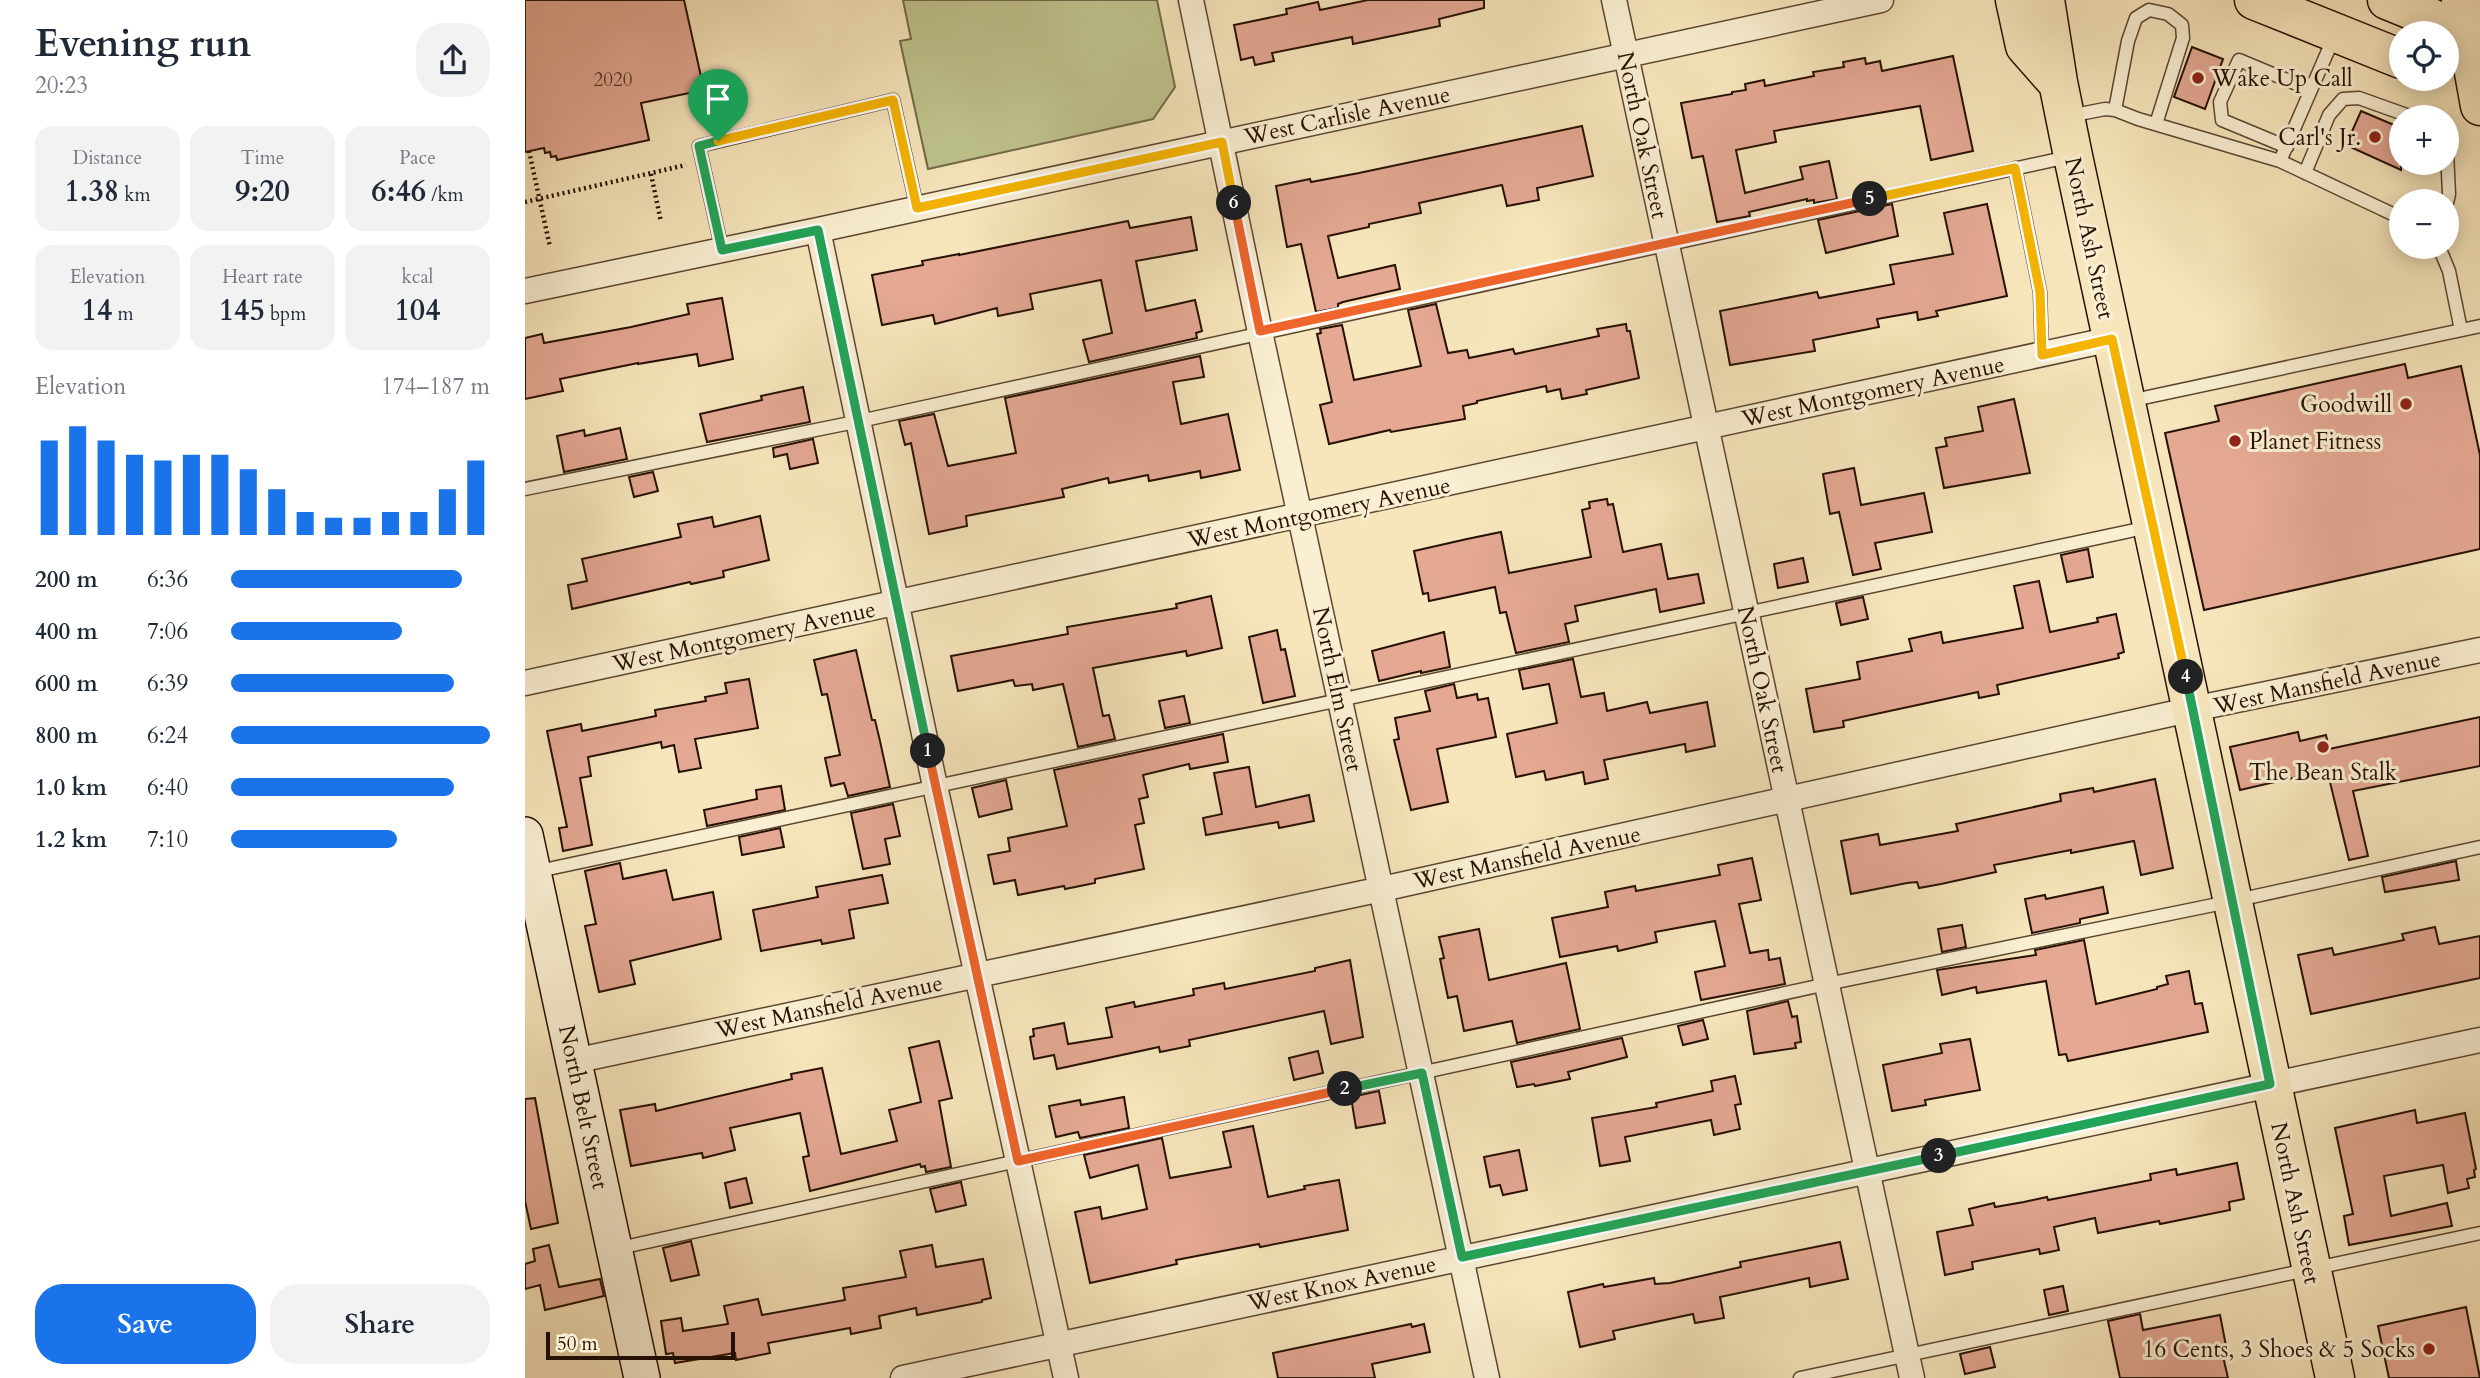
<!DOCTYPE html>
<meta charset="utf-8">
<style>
body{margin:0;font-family:Cardo,serif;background:#f2f2f3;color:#1f2937;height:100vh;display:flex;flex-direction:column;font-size:26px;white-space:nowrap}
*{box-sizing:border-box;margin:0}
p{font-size:23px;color:#747a83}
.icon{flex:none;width:38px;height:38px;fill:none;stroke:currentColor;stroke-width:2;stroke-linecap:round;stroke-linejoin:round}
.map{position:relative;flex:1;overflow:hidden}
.side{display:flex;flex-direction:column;background:#fff;width:525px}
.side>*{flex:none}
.controls{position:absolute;left:1864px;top:21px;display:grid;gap:14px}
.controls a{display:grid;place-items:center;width:70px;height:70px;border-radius:50%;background:#fff;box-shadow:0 4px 18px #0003;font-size:35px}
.scale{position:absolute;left:21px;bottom:18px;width:189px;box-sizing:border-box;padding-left:7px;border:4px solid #271004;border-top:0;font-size:19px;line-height:24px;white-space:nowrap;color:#271004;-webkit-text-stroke:5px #faefd3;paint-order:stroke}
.pin{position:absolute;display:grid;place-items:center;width:60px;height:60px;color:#fff;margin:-72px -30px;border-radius:50% 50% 50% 0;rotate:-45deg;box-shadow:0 0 7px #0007}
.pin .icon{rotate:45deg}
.km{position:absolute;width:35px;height:35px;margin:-18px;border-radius:50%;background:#222;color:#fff;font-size:19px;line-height:35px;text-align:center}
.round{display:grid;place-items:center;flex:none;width:74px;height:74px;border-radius:28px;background:#f2f2f3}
.headline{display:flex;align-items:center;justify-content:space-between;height:119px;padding:0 35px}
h1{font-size:38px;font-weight:700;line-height:52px}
.stats{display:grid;grid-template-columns:repeat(3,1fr);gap:10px;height:119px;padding:7px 35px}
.stats div{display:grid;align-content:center;border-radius:18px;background:#f2f2f3;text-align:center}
.stats b{font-size:30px;font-weight:700}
.stats small{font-size:19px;font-weight:400}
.stats p{font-size:19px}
.chart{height:196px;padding:14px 35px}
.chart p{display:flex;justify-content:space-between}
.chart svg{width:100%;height:126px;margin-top:7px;stroke:#1a73e8;stroke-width:6}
.cta{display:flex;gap:14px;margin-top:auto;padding:14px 35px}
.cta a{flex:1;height:80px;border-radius:28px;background:#1a73e8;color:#fff;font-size:28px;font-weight:700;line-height:80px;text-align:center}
.cta a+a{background:#f2f2f3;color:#1f2937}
ul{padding:0 35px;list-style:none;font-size:23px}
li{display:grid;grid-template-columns:112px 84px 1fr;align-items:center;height:52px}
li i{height:18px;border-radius:9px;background:#1a73e8}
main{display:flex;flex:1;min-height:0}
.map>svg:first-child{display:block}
.green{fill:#bfc48e;stroke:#736a49;stroke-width:2}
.building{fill:#e4a893;stroke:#271004;stroke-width:2}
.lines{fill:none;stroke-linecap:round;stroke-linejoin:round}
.lane-casing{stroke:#5b4632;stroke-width:15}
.street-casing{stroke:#5b4632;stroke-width:27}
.secondary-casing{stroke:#271004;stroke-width:38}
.primary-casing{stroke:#271004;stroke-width:41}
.path{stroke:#271004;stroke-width:4.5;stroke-dasharray:2 3.5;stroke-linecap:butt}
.lane{stroke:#faefd3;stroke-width:12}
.street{stroke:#faefd3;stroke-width:24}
.secondary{stroke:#faefd3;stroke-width:35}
.primary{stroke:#f7e6bc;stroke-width:38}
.split-1-casing{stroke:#fff;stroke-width:14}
.split-2-casing{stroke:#fff;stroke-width:14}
.split-3-casing{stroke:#fff;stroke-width:14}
.split-4-casing{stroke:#fff;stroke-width:14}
.split-5-casing{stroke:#fff;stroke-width:14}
.split-6-casing{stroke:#fff;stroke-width:14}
.split-7-casing{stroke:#fff;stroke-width:14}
.split-1{stroke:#22a559;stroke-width:9}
.split-2{stroke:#f0652b;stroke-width:9}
.split-3{stroke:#22a559;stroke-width:9}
.split-4{stroke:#22a559;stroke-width:9}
.split-5{stroke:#f5b400;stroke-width:9}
.split-6{stroke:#f0652b;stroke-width:9}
.split-7{stroke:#f5b400;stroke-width:9}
.poi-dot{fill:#8f2418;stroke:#faefd3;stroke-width:2.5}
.labels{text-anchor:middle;stroke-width:6;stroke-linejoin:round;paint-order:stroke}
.number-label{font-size:19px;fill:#563628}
.poi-label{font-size:23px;fill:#271004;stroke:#faefd3;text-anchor:end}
.street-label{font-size:23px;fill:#271004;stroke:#faefd3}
</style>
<main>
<section class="side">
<div class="headline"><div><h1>Evening run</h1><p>20:23</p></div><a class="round"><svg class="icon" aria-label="share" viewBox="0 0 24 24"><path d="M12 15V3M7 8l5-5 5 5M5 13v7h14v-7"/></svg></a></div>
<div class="stats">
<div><p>Distance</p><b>1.38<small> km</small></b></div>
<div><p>Time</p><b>9:20</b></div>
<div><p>Pace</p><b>6:46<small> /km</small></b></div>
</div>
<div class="stats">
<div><p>Elevation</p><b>14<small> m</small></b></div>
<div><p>Heart rate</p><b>145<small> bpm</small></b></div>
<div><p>kcal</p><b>104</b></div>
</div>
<div class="chart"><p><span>Elevation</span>174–187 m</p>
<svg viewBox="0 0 160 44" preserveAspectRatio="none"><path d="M5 44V11M15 44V6M25 44V11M35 44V16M45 44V18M55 44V16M65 44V16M75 44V21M85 44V28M95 44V36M105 44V38M115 44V38M125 44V36M135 44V36M145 44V28M155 44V18"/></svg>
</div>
<ul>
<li><b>200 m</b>6:36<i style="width:89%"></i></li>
<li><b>400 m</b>7:06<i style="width:66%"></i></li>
<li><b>600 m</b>6:39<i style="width:86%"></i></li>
<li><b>800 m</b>6:24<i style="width:100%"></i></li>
<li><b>1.0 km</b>6:40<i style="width:86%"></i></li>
<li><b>1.2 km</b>7:10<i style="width:64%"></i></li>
</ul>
<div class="cta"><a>Save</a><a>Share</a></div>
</section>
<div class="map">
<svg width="1955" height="1378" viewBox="0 0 1955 1378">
<rect width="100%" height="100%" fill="#f7e6bc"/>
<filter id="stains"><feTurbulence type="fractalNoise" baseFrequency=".00286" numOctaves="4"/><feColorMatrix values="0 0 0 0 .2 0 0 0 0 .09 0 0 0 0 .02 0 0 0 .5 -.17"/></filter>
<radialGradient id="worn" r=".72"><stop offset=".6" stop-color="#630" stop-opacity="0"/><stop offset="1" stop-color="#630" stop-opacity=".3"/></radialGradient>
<path class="green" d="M378 0H632L650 87 628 119 403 169 375 41 386 39Z"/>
<path class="building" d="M0 0H159L179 90 116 103 124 140 32 160 31 156 26 157 25 152 20 153 19 148 0 152Z
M843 0H959V8L914 19 915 26 828 44 827 37 747 53 749 61 730 65 728 57 716 60 709 25 762 14 761 9 793 2 795 10Z
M1667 47 1698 59 1680 109 1649 97Z
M1428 56 1448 151 1406 160 1395 106 1249 131 1251 142 1211 150 1220 193 1278 179 1275 167 1304 161 1312 199 1289 203V200L1282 201V199L1224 212 1225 216 1192 222 1178 156 1167 158 1156 103 1207 94V92L1221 90 1220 84 1239 80 1240 86 1289 76 1288 72 1319 67 1318 62 1340 58 1341 64 1355 61 1357 71Z
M1836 111 1876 128V170L1821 145Z
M1057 126 1068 176 1012 188 1014 200 982 206 977 185 894 203 896 213 844 224V227L803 236 813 278 870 265 875 289 818 302 813 304V308L791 312 776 244 762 247 751 186 785 179 786 182 834 173Z
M1367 204 1373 236 1301 253 1293 220Z
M1462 204 1482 296 1411 311 1413 316 1393 320 1392 312 1352 319 1354 327 1288 340 1290 351 1205 365 1195 311 1292 292 1294 298 1369 284 1365 265 1428 254 1419 213Z
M666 217 672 250 611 261 621 311 670 300 677 331 671 333 672 338 564 362 558 340 587 333 576 280 505 294 508 309 473 316 472 308 410 324 408 315 357 325 347 275 398 265 397 261 434 254V255L603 221 605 228Z
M197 298 208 359 174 366 172 354 113 364V363L35 379 38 391 0 399V338L17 334 19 343 106 327 164 314 162 304Z
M911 304 923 353 942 350 944 358 988 349 990 354 1074 336 1072 329 1101 324 1102 331H1105L1114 378 1061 390 1062 394 1037 399 1035 389 1022 392 1021 386 952 401V403L938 406 940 419 866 432 865 430 804 444 795 405 807 402 792 334 796 333 795 329 817 325 829 380 896 366 883 310Z
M675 356 679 377 648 382 656 424 703 414 715 470 676 478 675 471 624 481 623 475 584 483 583 478 537 489 539 497 441 516 442 526 404 534 386 443 380 445 374 421 409 414 423 466 491 453 480 398Z
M1880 364 1883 378 1936 366 1955 455V549L1679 610 1640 433 1694 421 1690 406Z
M278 387 285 422 182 442 175 414 237 400 236 396Z
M1489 399 1505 473 1419 488 1411 448 1422 446 1420 438 1458 431 1453 407Z
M95 428 102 459 39 472 32 436 59 430 60 436Z
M288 439 293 463 265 469 262 454 249 457 248 448Z
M1329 468 1336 505 1399 493 1407 532 1350 543 1356 569 1328 575 1314 512 1305 514 1298 474Z
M128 472 133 491 109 497 104 477Z
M1082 499 1083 505 1088 504 1098 552 1136 544 1143 579 1173 574 1179 603 1135 612 1131 589 1050 606 1053 621 1040 624 1044 642 991 653 981 612 975 613 970 587 904 601 903 593 898 594 889 551 942 539 976 532 984 573 1066 557 1057 510 1065 508 1064 502Z
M235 516 244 560 198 571 199 577 166 584 165 582 47 609 43 585 62 581 57 559 156 537 153 524 187 517 189 527Z
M1563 549 1568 577 1542 582 1536 555Z
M1278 558 1283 582 1253 588 1249 564Z
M1514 581 1525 632 1573 622 1572 618 1591 614 1599 652 1593 654 1594 658 1472 685 1474 694 1454 698 1453 692 1318 721 1319 727 1289 732 1281 689 1335 679 1332 662 1387 651 1384 639 1416 632 1418 643 1498 628 1489 586Z
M686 596 697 648 662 656 661 651 568 668 578 716 584 715 590 739 553 747 538 684 508 690 507 684 490 686 488 680 433 691 426 656 543 634 542 627 652 608 651 604Z
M1338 597 1343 619 1316 625 1311 603Z
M752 630 756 650 760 649 770 696 738 703 724 637Z
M919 632 925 667 896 673V671L854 681 847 651Z
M331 650 347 720H350L355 741 365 787 323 796 319 783 306 786 300 758 315 755 302 694 297 695 289 660Z
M1048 659 1056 697 1079 693 1082 711 1122 702 1125 713 1182 702 1190 746 1161 752 1160 744 1079 760 1083 779 1060 784 1058 772 1021 780 1019 771 991 777 982 734 1032 723 1024 684 998 689 994 670Z
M224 679 233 728 170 739 176 768 154 772 149 745 137 748 136 742 63 757 66 776 55 778 67 845 38 851 34 828 42 827 22 731 56 724 57 731 131 716 130 710 181 701 180 697 202 693 200 683Z
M929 684 932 698 952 694 953 700 963 698 971 737 912 749 923 802 886 810 869 740 874 739 870 718 905 711 900 691Z
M659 696 665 723 640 728 634 701Z
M1955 717V766L1828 791 1843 856 1824 860 1802 770 1715 790 1705 747 1773 732 1775 741 1801 735 1804 749Z
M698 734 703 762 665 769 664 764 618 775 623 797 614 799 619 823 610 825 619 869 570 879V883L540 889 539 886 493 895 490 880 469 884 463 855 485 851 483 838 542 826 529 770Z
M724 767 731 807 784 795 789 821 754 828 753 822 681 835 678 818 697 814 689 773Z
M1630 779 1648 868 1616 875 1609 841 1546 853V850L1469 865 1471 872 1416 884 1394 888 1392 882 1382 883 1326 894 1316 841 1353 834 1355 845 1433 831 1431 824 1536 801 1535 794 1568 788 1569 792Z
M481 780 487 809 454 817 447 788Z
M256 786 260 810 182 826 179 810 232 799 231 790Z
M368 804 375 836 360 839 365 864 338 869 326 813Z
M255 828 259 847 217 855 214 837Z
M1227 858 1236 900 1214 904 1225 953 1243 950 1244 960 1255 958 1260 984 1176 1000 1170 972 1200 966 1190 921 1130 932 1132 942 1093 951 1092 946 1035 957 1027 918 1083 907 1080 892 1110 886 1111 891 1195 875 1193 865Z
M1931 861 1934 880 1860 892 1857 877Z
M95 863 98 879 141 870 148 900 188 892 196 939 105 961 110 984 74 992 60 926 71 924 60 871Z
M357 875 363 903 324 910 329 938 297 944 296 940 236 951 228 910 293 897 291 887Z
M1578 887 1583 913 1555 919V923L1507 933 1500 899 1520 895 1521 899Z
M1437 925 1441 947 1417 952 1413 929Z
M1910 927 1914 944 1955 936V978L1786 1014 1773 955 1807 948 1809 955 1879 940 1877 934Z
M954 929 964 980 1041 963 1055 1029 992 1043 987 1021 939 1031 932 996 923 998 915 959 919 958 914 937Z
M1559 940 1571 1004 1632 989V987L1643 984 1641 976 1664 971 1670 1004 1677 1003 1683 1032 1543 1061 1541 1054 1534 1055 1521 981 1452 993 1451 987 1417 995 1412 970 1511 955 1510 950Z
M825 960 838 1037 806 1044 799 1011 664 1040 665 1046 635 1052 634 1047 532 1069 529 1055 509 1059 505 1037 509 1036 508 1029 539 1023 543 1044 587 1037 581 1008 609 1002 610 1007 669 995 668 989 699 983 700 989 790 971V968Z
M1263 1001 1267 1017 1272 1016 1276 1042 1270 1043 1271 1048 1229 1054 1222 1011Z
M1178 1020 1183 1039 1158 1045 1153 1026Z
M1097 1038 1102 1057 1043 1072 1045 1079 1010 1086 1009 1084 992 1087 986 1062Z
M1445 1039 1455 1090 1400 1100 1401 1105 1367 1111 1358 1065 1417 1053 1415 1044Z
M414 1041 427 1098 414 1101 426 1167 401 1172 400 1166 396 1167 395 1164 285 1191 278 1157 284 1156 275 1113 205 1128 210 1150 178 1158 177 1153 171 1154 106 1166 95 1110 130 1104 131 1111 267 1079 266 1074 297 1068 316 1154 372 1141 364 1110 396 1102 384 1048Z
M793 1051 798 1073 769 1080 764 1058Z
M1210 1076 1216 1104 1210 1105 1215 1129 1189 1135 1186 1120 1100 1137 1105 1161 1075 1166 1067 1118 1132 1107 1131 1103 1188 1091 1186 1081Z
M854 1091 860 1123 831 1128 826 1097Z
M599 1097 604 1128 555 1138 553 1132 531 1137 524 1106 555 1100 556 1105Z
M10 1098 33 1223 6 1229 0 1201V1099Z
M1890 1110 1892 1123 1940 1113 1951 1169 1949 1170 1950 1177 1942 1179 1944 1188 1923 1193 1918 1165 1859 1176 1866 1216 1922 1203 1927 1226 1824 1245 1819 1216 1828 1214 1810 1128Z
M728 1126 743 1197 780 1189 779 1186 814 1180 823 1230 735 1247 734 1244 651 1260 652 1264 565 1283 550 1212 575 1207 577 1219 622 1209 613 1165 565 1178 559 1155 637 1138 645 1178 706 1167 698 1132Z
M994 1150 1002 1190 978 1195 975 1185 965 1187 959 1157Z
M1712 1163 1719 1199 1704 1202 1705 1210 1635 1224 1634 1221 1573 1233 1570 1218 1529 1227 1534 1250 1515 1254 1514 1249 1447 1262 1448 1269 1420 1275 1412 1232 1448 1225 1444 1209 1469 1203 1470 1207 1499 1202 1522 1197 1523 1200 1539 1197 1626 1180 1625 1174 1651 1169 1652 1175Z
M221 1178 227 1203 205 1208 200 1183Z
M436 1182 441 1205 411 1212 405 1189Z
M166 1241 174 1275 146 1281 138 1248Z
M1315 1242 1323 1279 1285 1287 1284 1278 1195 1297 1199 1318 1170 1323 1168 1314 1088 1331 1090 1339 1055 1347 1043 1292 1078 1284 1079 1287 1129 1278 1130 1284 1145 1283 1216 1267 1215 1262Z
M24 1245 34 1287 75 1279 79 1296 20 1310 15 1285 0 1289V1264L10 1261 8 1249Z
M407 1245 411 1267 458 1259 466 1298 457 1300V1302L392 1315 391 1308 354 1316 356 1328 326 1334 325 1328 243 1343 245 1353 211 1360 210 1353 150 1363 148 1353 141 1354 136 1321 156 1318 158 1331 203 1324 199 1306 233 1299 237 1315 320 1300 318 1288 381 1277 375 1251Z
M1538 1286 1543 1311 1524 1315 1519 1290Z
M1941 1307 1955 1378H1864L1853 1326Z
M1615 1314 1618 1330 1695 1315 1702 1351 1697 1352 1703 1378H1595L1583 1321Z
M886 1324 887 1327 899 1324 905 1352 847 1364 850 1378H753L748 1353Z
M1465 1347 1470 1367 1440 1374 1435 1354Z"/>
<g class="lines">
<defs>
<path id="lane" d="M1590 110 1603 41 1611 18 1624 10 1643 14 1657 25 1658 38 1631 124
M1544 116 1580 109 1590 110 1613 119 1755 161 1809 37
M1762 147 1697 120 1695 102 1714 60 1786 90
M1922 152 1924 194 1922 203
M1755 161 1876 218
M1490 168 1515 292 1517 355
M1780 173 1804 115 1818 99 1834 98 1887 117
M1914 247 1924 271 1936 330
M197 250 174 146 368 100 392 208
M1604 401 1955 326
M0 489 335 421 1543 157
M9 872 1624 527
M90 1249 1302 984 1708 901 1955 847
M1275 1378 1955 1233"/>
<path id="street" d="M666 0 735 332 962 1378
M1089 0 1387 1378
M293 230 410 786 541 1378
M0 291 293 230 1356 0
M0 683 1587 339
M49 1061 857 889 1668 709 1955 650
M378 1378 1955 1040"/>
<path id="secondary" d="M0 835 117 1378"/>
<path id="primary" d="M1490 0 1500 46 1530 80
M1520 0 1533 82 1548 156 1810 1378
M1729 0 1876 59
M1862 0 1955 38
M1936 0 1955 106"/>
</defs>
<use href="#lane" class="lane-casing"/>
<use href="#street" class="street-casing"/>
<use href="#secondary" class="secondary-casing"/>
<use href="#primary" class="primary-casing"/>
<path class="path" d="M183 85 190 123
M4 151 25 247
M126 174 136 222
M0 202 161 165"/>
<use href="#lane" class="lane"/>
<use href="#street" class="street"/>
<use href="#secondary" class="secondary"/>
<use href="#primary" class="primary"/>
</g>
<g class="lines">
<defs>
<path id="split-1" d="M193 141 174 146 197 250 293 230 403 751"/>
<path id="split-2" d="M403 751 493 1161 820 1089"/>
<path id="split-3" d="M820 1089 897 1073 937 1257 1414 1156"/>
<path id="split-4" d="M1414 1156 1745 1084 1661 677"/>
<path id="split-5" d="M1345 199 1490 168 1515 292 1517 355 1587 339 1661 677"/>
<path id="split-6" d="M709 203 735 331 1345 199"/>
<path id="split-7" d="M193 141 368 100 392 208 697 142 709 203"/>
</defs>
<use href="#split-1" class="split-1-casing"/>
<use href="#split-2" class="split-2-casing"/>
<use href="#split-3" class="split-3-casing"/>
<use href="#split-4" class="split-4-casing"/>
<use href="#split-5" class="split-5-casing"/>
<use href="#split-6" class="split-6-casing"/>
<use href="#split-7" class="split-7-casing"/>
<use href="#split-1" class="split-1"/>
<use href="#split-2" class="split-2"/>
<use href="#split-3" class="split-3"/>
<use href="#split-4" class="split-4"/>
<use href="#split-5" class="split-5"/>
<use href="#split-6" class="split-6"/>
<use href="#split-7" class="split-7"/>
</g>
<g class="poi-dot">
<circle cx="1673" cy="78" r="7"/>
<circle cx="1850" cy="137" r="7"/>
<circle cx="1881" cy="404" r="7"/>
<circle cx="1710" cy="441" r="7"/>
<circle cx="1798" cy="747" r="7"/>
<circle cx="1904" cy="1349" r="7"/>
</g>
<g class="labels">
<g class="number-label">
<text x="88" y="86">2020</text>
</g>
<g class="poi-label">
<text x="1687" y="86" text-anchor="start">Wake Up Call</text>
<text x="1836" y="145">Carl's Jr.</text>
<text x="1867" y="412">Goodwill</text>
<text x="1724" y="449" text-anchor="start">Planet Fitness</text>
<text x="1798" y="780" text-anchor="middle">The Bean Stalk</text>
<text x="1890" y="1357">16 Cents, 3 Shoes &amp; 5 Socks</text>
</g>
<g class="street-label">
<text transform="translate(822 115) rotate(-12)" y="8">West Carlisle Avenue</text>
<text transform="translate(1118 135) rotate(78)" y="8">North Oak Street</text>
<text transform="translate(1565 238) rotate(78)" y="8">North Ash Street</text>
<text transform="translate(1348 391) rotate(-12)" y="8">West Montgomery Avenue</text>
<text transform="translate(794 512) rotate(-12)" y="8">West Montgomery Avenue</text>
<text transform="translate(219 636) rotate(-12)" y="8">West Montgomery Avenue</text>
<text transform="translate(1802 682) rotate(-12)" y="8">West Mansfield Avenue</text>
<text transform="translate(813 689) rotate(78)" y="8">North Elm Street</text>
<text transform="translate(1238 689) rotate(78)" y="8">North Oak Street</text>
<text transform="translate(1002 857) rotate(-12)" y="8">West Mansfield Avenue</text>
<text transform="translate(304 1006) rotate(-12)" y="8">West Mansfield Avenue</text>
<text transform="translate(59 1107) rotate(78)" y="8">North Belt Street</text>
<text transform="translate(1771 1203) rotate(78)" y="8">North Ash Street</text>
<text transform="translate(817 1283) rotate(-12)" y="8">West Knox Avenue</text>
</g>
</g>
<rect width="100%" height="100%" filter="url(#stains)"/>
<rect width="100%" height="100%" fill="url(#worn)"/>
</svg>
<div class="controls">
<a><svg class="icon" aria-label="locate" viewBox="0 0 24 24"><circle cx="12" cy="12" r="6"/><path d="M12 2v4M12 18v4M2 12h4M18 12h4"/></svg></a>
<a>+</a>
<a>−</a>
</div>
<div class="scale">50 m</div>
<div class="pin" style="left:193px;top:141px;background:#1e9e55"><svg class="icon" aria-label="arrive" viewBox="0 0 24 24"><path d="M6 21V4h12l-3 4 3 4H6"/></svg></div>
<b class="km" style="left:403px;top:751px">1</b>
<b class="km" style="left:820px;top:1089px">2</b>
<b class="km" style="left:1414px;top:1156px">3</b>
<b class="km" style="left:1661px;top:677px">4</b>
<b class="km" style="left:1345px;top:199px">5</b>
<b class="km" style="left:709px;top:203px">6</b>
</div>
</main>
